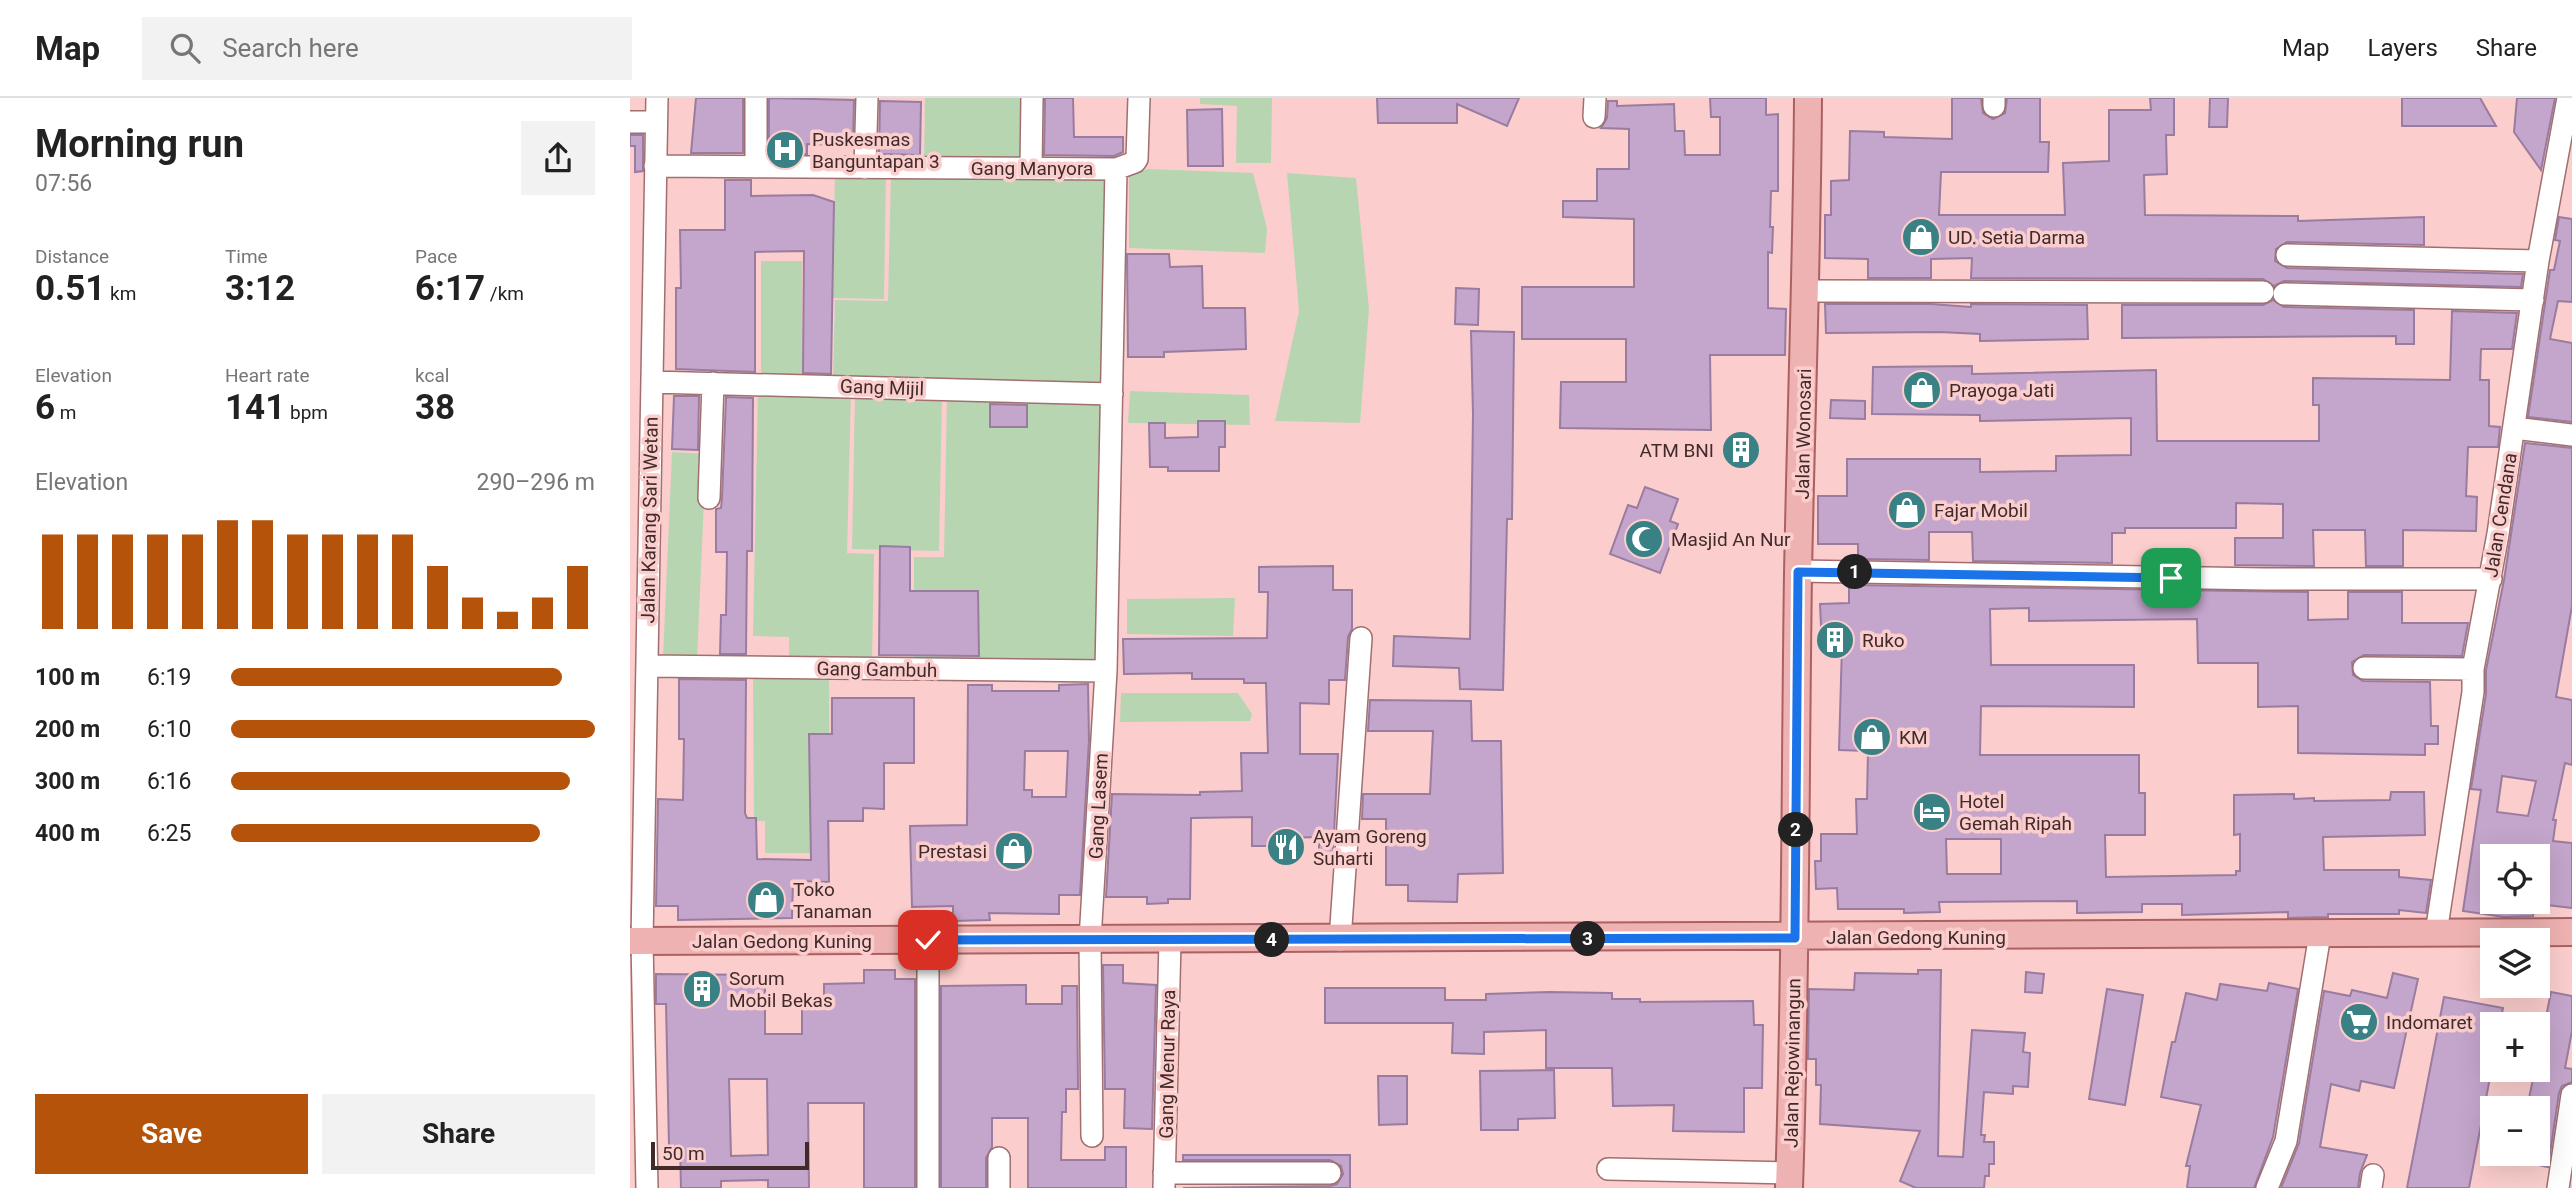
<!DOCTYPE html>
<meta charset="utf-8">
<style>
body{margin:0;font-family:Roboto,sans-serif;background:#f2f2f2;color:#222;height:100vh;display:flex;flex-direction:column;font-size:26px;white-space:nowrap}
*{box-sizing:border-box;margin:0}
p{font-size:23px;color:#767676}
.icon{flex:none;width:38px;height:38px;fill:none;stroke:currentColor;stroke-width:2;stroke-linecap:round;stroke-linejoin:round}
.map{position:relative;flex:1;overflow:hidden}
.panel{display:flex;flex-direction:column;background:#fff;width:630px}
.panel>*{flex:none}
.fabs{position:absolute;left:1850px;top:746px;display:grid;gap:14px}
.fabs a{display:grid;place-items:center;width:70px;height:70px;border-radius:0px;background:#fff;box-shadow:0 7px 28px #0002;font-size:35px}
.scale{position:absolute;left:21px;bottom:18px;width:158px;box-sizing:border-box;padding-left:7px;border:4px solid #402b2a;border-top:0;font-size:19px;line-height:24px;white-space:nowrap;color:#402b2a;-webkit-text-stroke:5px #fbcecd;paint-order:stroke}
.pin{position:absolute;display:grid;place-items:center;width:60px;height:60px;color:#fff;margin:-30px;border-radius:14px;box-shadow:0 4px 10px #0006}
.km{position:absolute;width:35px;height:35px;margin:-18px;border-radius:50%;background:#222;color:#fff;font-size:19px;line-height:35px;text-align:center}
.round{display:grid;place-items:center;flex:none;width:74px;height:74px;border-radius:0px;background:#f2f2f2}
.overview{display:flex;align-items:center;justify-content:space-between;height:119px;padding:0 35px}
h1{font-size:38px;font-weight:700;line-height:52px}
.figures{display:grid;grid-template-columns:repeat(3,1fr);gap:10px;height:119px;padding:7px 35px}
.figures div{display:grid;align-content:center}
.figures b{font-size:35px;font-weight:700}
.figures small{font-size:19px;font-weight:400}
.figures p{font-size:19px}
.chart{height:196px;padding:14px 35px}
.chart p{display:flex;justify-content:space-between}
.chart svg{width:100%;height:126px;margin-top:7px;stroke:#b45309;stroke-width:6}
.button{display:flex;gap:14px;margin-top:auto;padding:14px 35px}
.button a{flex:1;height:80px;border-radius:0px;background:#b45309;color:#fff;font-size:28px;font-weight:700;line-height:80px;text-align:center}
.button a+a{background:#f2f2f2;color:#222}
ul{padding:0 35px;list-style:none;font-size:23px}
li{display:grid;grid-template-columns:112px 84px 1fr;align-items:center;height:52px}
li i{height:18px;border-radius:9px;background:#b45309}
header{display:flex;align-items:center;gap:42px;box-sizing:border-box;height:98px;padding:0 35px;background:#fff;border-bottom:2px solid #e0e0e0}
header strong{font-size:33px}
nav{display:flex;gap:38px;margin-inline-start:auto;font-size:24px}
.search{width:490px;height:63px;background:#f2f2f2;display:flex;align-items:center;gap:18px;box-sizing:border-box;padding:0 24px;border-radius:0px;color:#767676;font-size:26px}
main{display:flex;flex:1;min-height:0}
.map>svg:first-child{display:block}
.green{fill:#b8d5b2}
.building{fill:#c4a5cb;stroke:#9a7ca0;stroke-width:2;fill-rule:evenodd}
.lines{fill:none;stroke-linecap:round;stroke-linejoin:round}
.minor-casing{stroke:#a06f6e;stroke-width:24}
.major-casing{stroke:#ab6161;stroke-width:30}
.minor{stroke:#fff;stroke-width:21}
.major{stroke:#efb2b2;stroke-width:26}
.route-casing{stroke:#fff;stroke-width:14}
.route{stroke:#1a73e8;stroke-width:9}
.labels{text-anchor:middle;stroke-width:7;stroke-linejoin:round;paint-order:stroke}
.poi-label{font-size:19px;fill:#402b2a;stroke:#fbcecd;text-anchor:start}
.street-label{font-size:19px;fill:#402b2a;stroke:#fbcecd}
</style>
<header>
<strong>Map</strong>
<div class="search"><svg class="icon" aria-label="search" viewBox="0 0 24 24"><circle cx="10" cy="10" r="6"/><path d="M15 15l6 6"/></svg>Search here</div>
<nav><a>Map</a><a>Layers</a><a>Share</a></nav>
</header>
<main>
<section class="panel">
<div class="overview"><div><h1>Morning run</h1><p>07:56</p></div><a class="round"><svg class="icon" aria-label="share" viewBox="0 0 24 24"><path d="M12 15V3M7 8l5-5 5 5M5 13v7h14v-7"/></svg></a></div>
<div class="figures">
<div><p>Distance</p><b>0.51<small> km</small></b></div>
<div><p>Time</p><b>3:12</b></div>
<div><p>Pace</p><b>6:17<small> /km</small></b></div>
</div>
<div class="figures">
<div><p>Elevation</p><b>6<small> m</small></b></div>
<div><p>Heart rate</p><b>141<small> bpm</small></b></div>
<div><p>kcal</p><b>38</b></div>
</div>
<div class="chart"><p><span>Elevation</span>290–296 m</p>
<svg viewBox="0 0 160 44" preserveAspectRatio="none"><path d="M5 44V11M15 44V11M25 44V11M35 44V11M45 44V11M55 44V6M65 44V6M75 44V11M85 44V11M95 44V11M105 44V11M115 44V22M125 44V33M135 44V38M145 44V33M155 44V22"/></svg>
</div>
<ul>
<li><b>100 m</b>6:19<i style="width:91%"></i></li>
<li><b>200 m</b>6:10<i style="width:100%"></i></li>
<li><b>300 m</b>6:16<i style="width:93%"></i></li>
<li><b>400 m</b>6:25<i style="width:85%"></i></li>
</ul>
<div class="button"><a>Save</a><a>Share</a></div>
</section>
<div class="map">
<svg width="1942" height="1090" viewBox="0 0 1942 1090">
<rect width="100%" height="100%" fill="#fbcecd"/>
<path class="green" d="M295 0H400L399 66 294 64Z
M570 0H642L641 65H606L607 8 570 6Z
M205 71 256 72 254 201 203 200Z
M518 71 623 75 637 130 635 155 499 150V75Z
M261 75 479 79 475 286 203 281 205 202 258 203Z
M657 75 726 80 739 211 730 325 645 323 669 213Z
M131 163H172V282L131 281Z
M128 291 221 293 217 455 244 456 242 565 159 563V539L123 538Z
M500 293 619 297 620 327 498 325Z
M225 295 312 297 309 453 222 451Z
M317 296 477 300 470 567 284 565V459H314Z
M42 354 76 356 67 562 33 560Z
M605 500 603 538 497 536V501Z
M199 579 200 755H135V723H124L123 580Z
M491 595H608L622 616 620 623 490 624Z"/>
<path class="building" d="M66 0H113V55H61Z
M139 0 224 2 223 47 177 46V56H139Z
M415 0H443L444 39H493V54L484 58 414 57Z
M747 0H889L877 28 827 6V25H748Z
M1080 0H1136V17L1148 16V93H1141L1140 129H1143L1142 155 1138 154V210L1156 211 1155 257H1080L1081 332 930 330 931 284H996V241H892V189H1004V121L933 119V103H967V71H999V31L971 30 977 20 978 3H987V8L1044 6 1045 33H1054L1055 57H1090V19H1081Z
M1322 0H1351L1353 15 1363 21 1375 15 1377 0H1410V44H1419L1418 74H1311L1309 117H1435L1433 65 1479 63V12H1521L1520 0H1544V37H1536L1537 76 1514 77 1515 117 1668 118V123L1794 119V147L1657 144 1646 151 1645 163 1657 170 1893 176 1891 189 1654 183 1644 188 1633 181 1341 180 1342 160 1301 161V180H1238V161L1195 160V117H1201V83L1219 82 1220 33 1254 34V39L1322 41Z
M1580 0H1598L1597 29H1579Z
M1772 0H1850L1866 28H1772Z
M1887 0H1925L1911 72 1884 34Z
M250 3 291 4 290 57 249 56Z
M592 11 593 68H558L557 12Z
M0 37H13V73L5 74V48H0Z
M95 82H121V98L183 97 204 104 201 276 173 275 174 153 125 154V274L46 271V190H51L50 132H95Z
M1929 119 1942 121V204L1928 203 1920 241 1942 245V324L1898 319 1920 172H1924L1930 143 1925 142Z
M497 156H539L540 169 572 168 573 210H615L616 251 534 254V259H498Z
M826 190 849 191 848 227 825 226Z
M1643 202 1654 209 1784 212V246H1766V238L1492 240V207H1633Z
M1195 206H1301L1341 209V206L1457 207 1458 241 1350 243V236L1310 234 1196 235Z
M1822 213 1887 215 1882 251H1851L1850 282H1859V328L1870 329 1868 349H1838L1836 398 1847 399 1846 433 1773 432V468H1736L1735 432H1683L1684 468 1605 467V440H1653V406L1606 405V430H1495V435H1482V465L1343 463 1342 434H1299V462L1228 461V446H1188V398H1217V361H1350V374L1426 373V358L1501 357V320L1350 323V317L1242 316 1243 269 1342 268V276L1526 272 1527 343H1689V307H1683V280L1820 282Z
M841 233 884 234 882 421H877L873 592 830 591 829 570 763 568 764 538 840 541 843 316Z
M44 298H69L68 352 42 351Z
M96 299 123 300 122 453H117L116 556H90L91 517H96L97 454H86V411L91 410 92 400Z
M1201 302 1235 303V321L1200 320Z
M360 306 397 307V329H360Z
M568 323H595V349H589V373H538V369H520L519 325H535V340L568 339Z
M1121 337 1122 367 1101 368 1100 338Z
M1895 345 1942 350V508L1926 599 1942 602V667L1935 665 1923 722H1926L1923 743 1942 745V810L1908 806V758H1862L1859 803H1906L1903 818 1874 819 1833 813 1851 692 1841 691 1856 596V572L1874 482ZM1872 678 1906 683 1898 718 1867 714Z
M1015 389 1048 401 1040 423 1048 426 1030 475 980 456 998 407 1007 410Z
M250 448 280 449V493H348L349 558 249 557Z
M703 468V492H722V531L718 539 715 582H699V606L670 605V656H708L703 755H689V739L652 740V748H622V719L561 720 560 801H538V805L517 806V799H476L482 696 570 697V694L612 693 611 655H638L636 585H614V581H562V575L494 576 493 541 637 540 638 494H629V469Z
M1219 487 1678 494V522L1718 521V494H1772V525H1838L1832 558 1734 557 1722 564 1723 577 1733 583 1800 584 1801 628H1808V646H1795V657L1668 655V608L1628 609V565H1568L1567 521 1399 523V510L1360 511 1361 567H1504V609L1351 608 1350 657H1509V695H1515V737H1475L1476 779 1606 777V773H1610V736L1604 737V697L1664 696V701L1684 700V703L1760 702 1761 694H1794L1795 737 1693 739 1694 772H1769V779L1801 782 1796 815 1769 812V816H1698V819L1658 820V814L1552 817V806H1512V814L1447 815V803L1309 804 1310 814 1274 815V811H1208L1207 790 1186 791 1185 763H1191V736H1227L1226 701H1237L1238 653 1209 652 1212 547 1192 548 1190 506 1219 505ZM1316 741H1371V776H1317Z
M49 581 116 582 115 715 117 720H126L127 761 181 762 179 636H202V600H284V665H254V711L233 710V723H198L199 784 163 783 162 820 48 822V808H26L28 701 53 702 54 641H49Z
M458 586 459 642 450 797H429V816L359 815 360 822 323 823V808L282 809 280 728 337 727 338 587H362V593H429V587ZM395 653H438L436 699H402V692H394Z
M740 602 841 603 842 643H871L873 775 828 776 827 804 778 803V787H756V721H732L733 696H800L803 633H738Z
M473 867H493V885L526 887 522 1031 494 1030 495 991H475Z
M234 872H265V881H285V1090H234V1005H178L179 1090H138V1082L91 1083V1090H51L50 1048H39L36 906H26V876L135 877V936H172V899H194V886L234 885ZM99 981H137L138 1057 101 1058Z
M1288 872H1311L1308 1058 1333 1059 1342 932 1395 935 1393 954 1400 955 1398 989 1383 988V996L1354 994 1351 1037H1355L1354 1044H1364V1066H1359V1078H1355L1354 1090H1286L1270 1083 1290 1033 1190 1026 1191 987H1186V961H1178L1179 891 1224 892 1225 875 1288 876Z
M1396 874 1414 876 1412 895 1395 894Z
M1763 875 1788 881 1764 990 1731 983 1729 993 1701 986 1690 1049 1737 1057 1730 1075 1728 1090H1651L1669 1045 1694 893 1720 898 1722 892 1757 900Z
M1639 885 1668 891 1643 1039 1624 1090H1557L1560 1068H1556L1571 1007 1531 999 1542 944H1545L1556 895 1587 902 1590 886 1637 893Z
M396 887V906H432V888H447L448 991H436V1014H432L431 1062H475V1049H496V1090H398V1020H362V1049L356 1060V1090H311V888Z
M695 890H815V902H856V896L919 894 982 895V901H1010V904L1123 903 1124 927H1133L1132 990H1114V1034L1043 1033 1044 1007 983 1008 982 970H916V932L854 934V956L822 955 823 925H695Z
M1477 891 1513 897 1495 1007 1459 1001Z
M1921 894 1942 898V933L1935 970 1942 971V984L1932 988 1929 995 1918 1069 1908 1067V1010H1897L1905 971H1908V958Z
M1814 899 1873 910 1870 926H1862V969L1839 1090H1777Z
M924 972 925 1020 888 1021V1032H851L850 973Z
M748 978H777V1026L749 1027Z
M553 1057H720V1090H553L700 1088 707 1086 713 1076 711 1068 700 1062H553Z"/>
<g class="lines">
<defs>
<path id="minor" d="M126 0V69
M1364 0V8
M964 19 965 0
M0 24H26
M25 68 486 71 505 64 507 61 509 0
M235 70 237 0
M401 70 402 0
M1657 157 1908 163
M1177 193 1633 194
M1654 196 1903 202
M22 284 482 296
M1884 330 1942 337
M79 400 83 285
M1168 473 1634 481H1861
M17 568 476 573
M1734 570 1843 571
M1806 835 1843 594V571L1868 436 1908 163 1938 0
M298 842V1090
M710 842 731 540
M462 1038 460 842 476 573 486 71
M369 1060V1090
M978 1071 1159 1075
M534 1075H700
M17 1090 12 843 27 0
M534 1090 540 842
M1637 1090 1656 1043 1690 836
M1741 1090 1743 1077
M1928 1090 1942 997"/>
<path id="major" d="M0 843 1942 834
M1159 1090C1166 886 1165 681 1168 476 1171 318 1177 159 1178 0"/>
</defs>
<use href="#minor" class="minor-casing"/>
<use href="#major" class="major-casing"/>
<use href="#minor" class="minor"/>
<use href="#major" class="major"/>
</g>
<g class="lines">
<defs>
<path id="route" d="M298 842 1165 840 1168 474 1541 480"/>
</defs>
<use href="#route" class="route-casing"/>
<use href="#route" class="route"/>
</g>
<defs>
<symbol id="hospital-disc" viewBox="-11 -11 22 22"><circle r="9.5" fill="#398185" stroke="#fbcecd"/><path d="M-5-5h3v3.5h4V-5h3V5h-3V1.5h-4V5h-3Z" fill="#fff"/></symbol>
<symbol id="shop-disc" viewBox="-11 -11 22 22"><circle r="9.5" fill="#398185" stroke="#fbcecd"/><path d="M-5-2.5h2.3a2.7 3.5 0 0 1 5.4 0H5L5.5 6h-11ZM-1.5-2.5h3a1.5 2.3 0 0 0-3 0Z" fill="#fff"/></symbol>
<symbol id="building-disc" viewBox="-11 -11 22 22"><circle r="9.5" fill="#398185" stroke="#fbcecd"/><path d="M-4-6H4V6H1V3H-1V6H-4ZM-2.5-4.3h1.7v1.8h-1.7ZM.8-4.3h1.7v1.8H.8ZM-2.5-1h1.7V.8h-1.7ZM.8-1h1.7V.8H.8Z" fill="#fff"/></symbol>
<symbol id="mosque-disc" viewBox="-11 -11 22 22"><circle r="9.5" fill="#398185" stroke="#fbcecd"/><path d="M3.5-4.9A6 6 0 1 0 3.5 4.9A5 5 0 1 1 3.5-4.9Z" fill="#fff"/></symbol>
<symbol id="hotel-disc" viewBox="-11 -11 22 22"><circle r="9.5" fill="#398185" stroke="#fbcecd"/><path d="M-6-4.5h1.5V1H6V5H4.5V3h-9V5H-6ZM-4 0a1.8 1.8 0 1 1 3.6 0ZM.5 0V-2.5h3Q6-2.5 6 0Z" fill="#fff"/></symbol>
<symbol id="restaurant-disc" viewBox="-11 -11 22 22"><circle r="9.5" fill="#398185" stroke="#fbcecd"/><path d="M-5-6h1v4h1v-4h1v4h1v-4h1v5L-1.5 .5V6h-2V.5L-5-1ZM5-6V6H3V1.5H1.5Q1.5-4 5-6Z" fill="#fff"/></symbol>
<symbol id="supermarket-disc" viewBox="-11 -11 22 22"><circle r="9.5" fill="#398185" stroke="#fbcecd"/><path d="M-6-5.5h2.5l.6 2H6L4.5 2H-2.5L-4.4-4H-6ZM-1.5 3.2a1.3 1.3 0 1 0 .1 0ZM3 3.2a1.3 1.3 0 1 0 .1 0Z" fill="#fff"/></symbol>
</defs>
<g fill-rule="evenodd">
<use href="#hospital-disc" x="133" y="30" width="44" height="44"/>
<use href="#shop-disc" x="1269" y="117" width="44" height="44"/>
<use href="#shop-disc" x="1270" y="270" width="44" height="44"/>
<use href="#building-disc" x="1089" y="330" width="44" height="44"/>
<use href="#shop-disc" x="1255" y="390" width="44" height="44"/>
<use href="#mosque-disc" x="992" y="419" width="44" height="44"/>
<use href="#building-disc" x="1183" y="520" width="44" height="44"/>
<use href="#shop-disc" x="1220" y="617" width="44" height="44"/>
<use href="#hotel-disc" x="1280" y="692" width="44" height="44"/>
<use href="#restaurant-disc" x="634" y="727" width="44" height="44"/>
<use href="#shop-disc" x="362" y="731" width="44" height="44"/>
<use href="#shop-disc" x="114" y="780" width="44" height="44"/>
<use href="#building-disc" x="50" y="869" width="44" height="44"/>
<use href="#supermarket-disc" x="1707" y="902" width="44" height="44"/>
</g>
<g class="labels">
<g class="poi-label">
<text x="182" y="48">Puskesmas<tspan x="182" dy="22">Banguntapan 3</tspan></text>
<text x="1318" y="146">UD. Setia Darma</text>
<text x="1319" y="299">Prayoga Jati</text>
<text x="1084" y="359" text-anchor="end">ATM BNI</text>
<text x="1304" y="419">Fajar Mobil</text>
<text x="1041" y="448">Masjid An Nur</text>
<text x="1232" y="549">Ruko</text>
<text x="1269" y="646">KM</text>
<text x="1329" y="710">Hotel<tspan x="1329" dy="22">Gemah Ripah</tspan></text>
<text x="683" y="745">Ayam Goreng<tspan x="683" dy="22">Suharti</tspan></text>
<text x="357" y="760" text-anchor="end">Prestasi</text>
<text x="163" y="798">Toko<tspan x="163" dy="22">Tanaman</tspan></text>
<text x="99" y="887">Sorum<tspan x="99" dy="22">Mobil Bekas</tspan></text>
<text x="1756" y="931">Indomaret</text>
</g>
<g class="street-label">
<text x="402" y="77">Gang Manyora</text>
<text transform="translate(252 289) rotate(2)" y="7">Gang Mijil</text>
<text transform="translate(1173 336) rotate(-89)" y="7">Jalan Wonosari</text>
<text transform="translate(1870 417) rotate(-81)" y="7">Jalan Cendana</text>
<text transform="translate(19 422) rotate(-89)" y="7">Jalan Karang Sari Wetan</text>
<text transform="translate(247 571) rotate(1)" y="7">Gang Gambuh</text>
<text transform="translate(468 708) rotate(-87)" y="7">Gang Lasem</text>
<text x="1286" y="846">Jalan Gedong Kuning</text>
<text x="152" y="850">Jalan Gedong Kuning</text>
<text transform="translate(1162 965) rotate(-89)" y="7">Jalan Rejowinangun</text>
<text transform="translate(537 966) rotate(-89)" y="7">Gang Menur Raya</text>
</g>
</g>
</svg>
<div class="fabs">
<a><svg class="icon" aria-label="locate" viewBox="0 0 24 24"><circle cx="12" cy="12" r="6"/><path d="M12 2v4M12 18v4M2 12h4M18 12h4"/></svg></a>
<a><svg class="icon" aria-label="layers" viewBox="0 0 24 24"><path d="M12 4l9 5-9 5-9-5zM3 14l9 5 9-5"/></svg></a>
<a>+</a>
<a>−</a>
</div>
<div class="scale">50 m</div>
<div class="pin" style="left:1541px;top:480px;background:#1e9e55"><svg class="icon" aria-label="arrive" viewBox="0 0 24 24"><path d="M6 21V4h12l-3 4 3 4H6"/></svg></div>
<div class="pin" style="left:298px;top:842px;background:#d93025"><svg class="icon" aria-label="check" viewBox="0 0 24 24"><path d="M5 12l5 5 9-10"/></svg></div>
<b class="km" style="left:1225px;top:474px">1</b>
<b class="km" style="left:1166px;top:732px">2</b>
<b class="km" style="left:958px;top:841px">3</b>
<b class="km" style="left:642px;top:842px">4</b>
</div>
</main>
